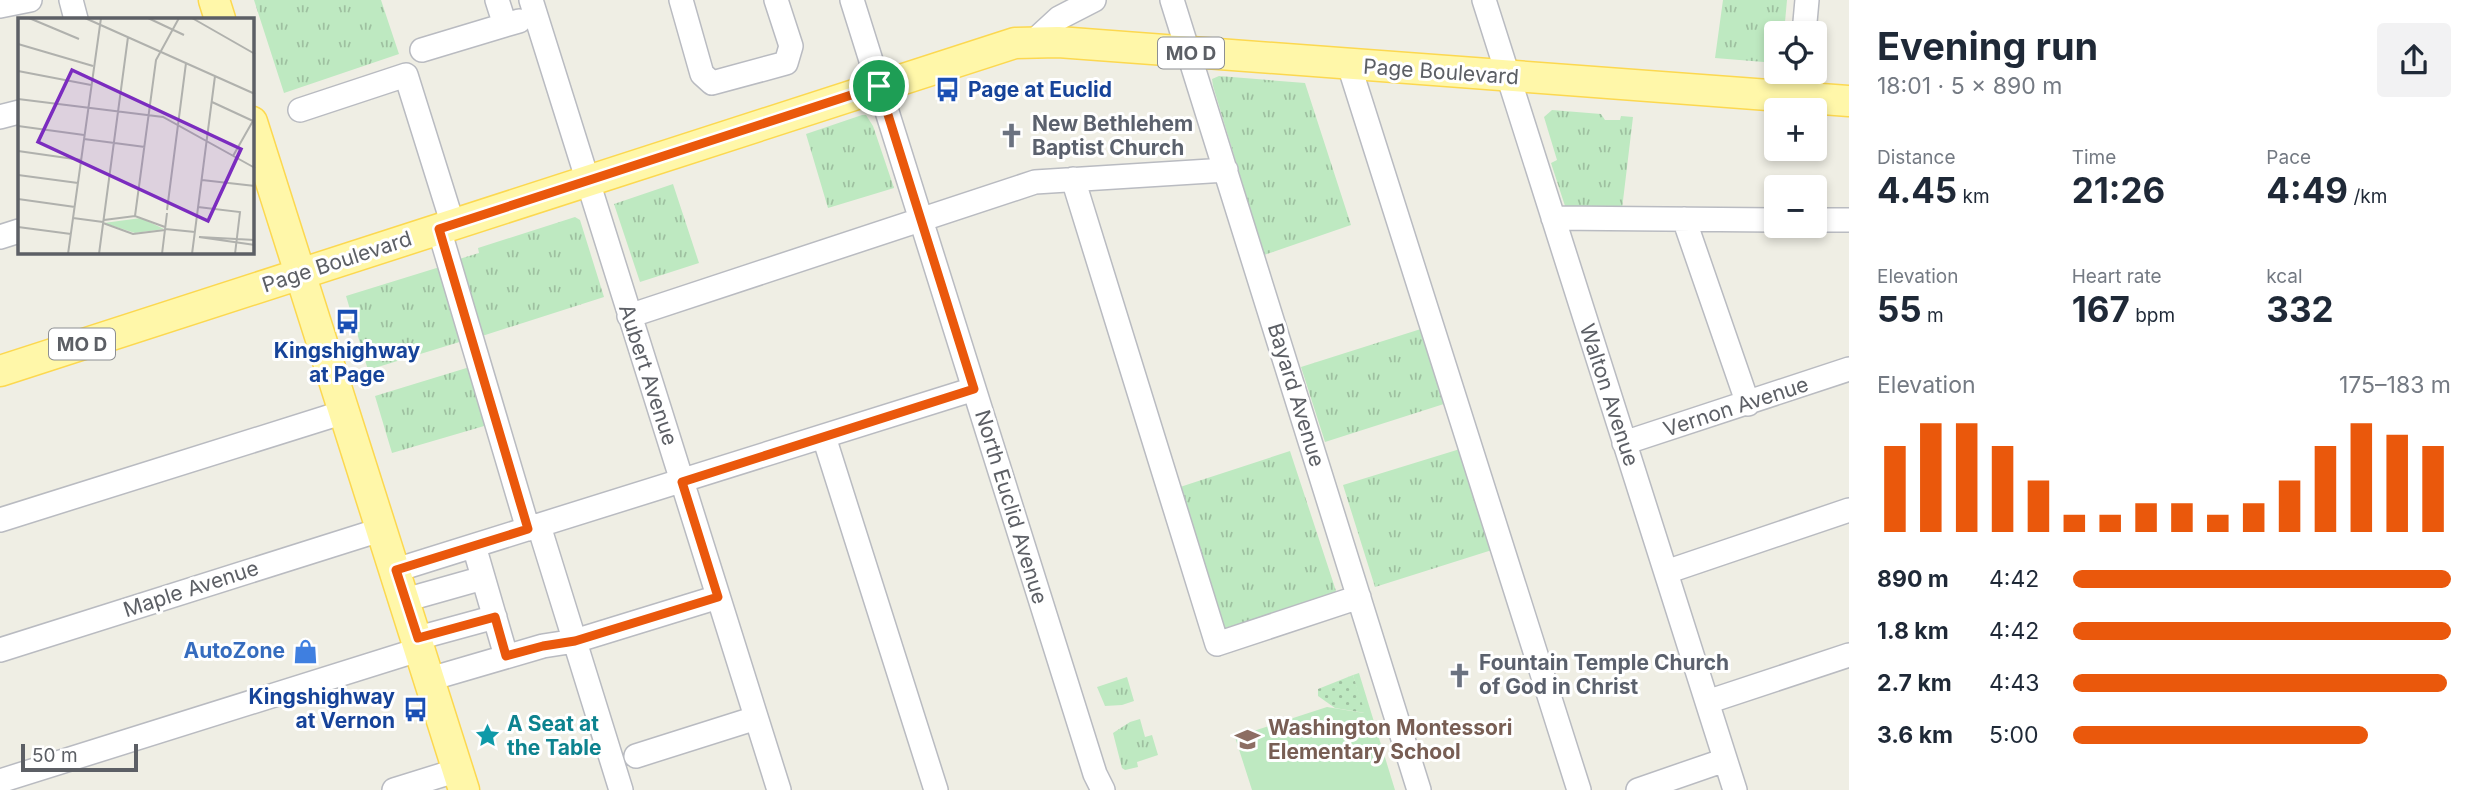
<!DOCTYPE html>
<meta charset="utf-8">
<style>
body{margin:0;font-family:Inter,sans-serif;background:#f2f2f3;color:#1f2937;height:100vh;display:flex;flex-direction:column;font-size:26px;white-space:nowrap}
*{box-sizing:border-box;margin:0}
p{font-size:23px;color:#747a83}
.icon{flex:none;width:38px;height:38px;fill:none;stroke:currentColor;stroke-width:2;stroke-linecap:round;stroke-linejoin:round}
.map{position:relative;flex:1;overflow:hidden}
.panel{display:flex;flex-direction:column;background:#fff;width:630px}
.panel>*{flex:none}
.controls{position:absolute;left:1764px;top:21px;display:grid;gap:14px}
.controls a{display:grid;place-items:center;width:63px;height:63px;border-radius:7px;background:#fff;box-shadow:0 4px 10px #0003;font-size:35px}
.scale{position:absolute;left:21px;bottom:18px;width:117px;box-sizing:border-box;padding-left:7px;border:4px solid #5c5f65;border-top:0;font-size:19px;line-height:24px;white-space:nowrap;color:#5c5f65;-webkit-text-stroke:5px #fff;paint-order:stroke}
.pin{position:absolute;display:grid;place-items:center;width:60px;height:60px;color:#fff;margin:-30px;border:4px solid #fff;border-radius:50%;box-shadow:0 2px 7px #0007}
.round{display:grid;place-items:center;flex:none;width:74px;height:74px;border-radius:7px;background:#f2f2f3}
.overview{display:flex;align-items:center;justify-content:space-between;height:119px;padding:0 28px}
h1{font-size:38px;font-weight:700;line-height:52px}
.metrics{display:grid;grid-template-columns:repeat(3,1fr);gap:10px;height:119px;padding:7px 28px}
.metrics div{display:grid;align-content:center}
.metrics b{font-size:35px;font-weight:700}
.metrics small{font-size:19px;font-weight:400}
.metrics p{font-size:19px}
.chart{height:196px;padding:14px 28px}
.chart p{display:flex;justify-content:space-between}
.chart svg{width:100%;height:126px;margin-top:7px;stroke:#ea580c;stroke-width:6}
ul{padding:0 28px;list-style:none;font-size:23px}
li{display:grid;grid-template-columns:112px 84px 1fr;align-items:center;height:52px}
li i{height:18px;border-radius:9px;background:#ea580c}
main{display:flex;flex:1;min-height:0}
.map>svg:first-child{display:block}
.grass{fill:url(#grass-tufts)}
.park{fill:#bee9c1}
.garden{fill:url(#garden-dots)}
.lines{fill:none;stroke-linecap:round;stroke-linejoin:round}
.minor-casing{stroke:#b9bbc1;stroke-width:26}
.major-casing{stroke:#fcd850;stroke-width:33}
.minor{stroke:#fff;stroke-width:23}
.major{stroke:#fff7a9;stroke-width:30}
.route-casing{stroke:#fff;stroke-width:14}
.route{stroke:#ea580c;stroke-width:9}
.labels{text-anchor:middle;stroke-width:6;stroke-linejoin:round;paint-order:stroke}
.shield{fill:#fff;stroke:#8d8f93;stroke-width:2}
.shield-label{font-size:19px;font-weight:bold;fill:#5c5f65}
.street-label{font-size:21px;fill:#5c5f65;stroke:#fff}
.transit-label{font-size:21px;font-weight:bold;fill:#164399;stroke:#fff;text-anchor:start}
.worship-label{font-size:21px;font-weight:bold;fill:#5b616d;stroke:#fff;text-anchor:start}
.shop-label{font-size:21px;font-weight:bold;fill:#366cbe;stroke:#fff;text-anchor:end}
.culture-label{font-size:21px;font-weight:bold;fill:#0d838f;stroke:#fff;text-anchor:start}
.education-label{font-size:21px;font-weight:bold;fill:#785e54;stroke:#fff;text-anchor:start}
.inset-road{fill:none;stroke:#b0b1ad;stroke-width:2}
.view{fill:#7b2cbf;fill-opacity:0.15;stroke:#7b2cbf;stroke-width:3.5}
.inset-edge{fill:none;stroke:#5c5f65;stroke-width:3.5}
</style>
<main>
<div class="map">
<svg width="1849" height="790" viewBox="0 0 1849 790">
<defs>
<pattern id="grass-tufts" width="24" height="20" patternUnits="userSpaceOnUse" patternTransform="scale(1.75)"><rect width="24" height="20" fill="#bee9c1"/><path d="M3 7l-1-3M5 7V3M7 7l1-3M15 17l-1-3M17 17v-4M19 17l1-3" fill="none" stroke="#9ec0a0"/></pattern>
<pattern id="garden-dots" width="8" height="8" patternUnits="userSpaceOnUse" patternTransform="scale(1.75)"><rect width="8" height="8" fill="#bee9c1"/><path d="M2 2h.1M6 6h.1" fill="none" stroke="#9ec0a0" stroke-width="1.8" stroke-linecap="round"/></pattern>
</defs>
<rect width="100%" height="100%" fill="#efeee4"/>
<path class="grass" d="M254 0H381L399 54 284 93Z
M1723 0H1787L1784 33H1776V63L1715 58Z
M1219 76 1305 83 1351 225 1264 255 1213 86 1212 79Z
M1552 110 1601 114 1605 120H1620L1621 116 1633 117 1622 209 1565 206 1551 163 1557 160 1544 117Z
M862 115H866L873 126 894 188 828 208 806 134Z
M673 184 699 263 640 282 614 204Z
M575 217 580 220 604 297 479 337 456 260 479 253 478 248Z
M443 266 466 340 368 370 346 296Z
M1424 328 1447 403 1325 442 1301 367Z
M473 366 491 424 392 453 375 396Z
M1460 449 1492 550 1375 587 1343 485Z
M1290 451 1338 597 1224 634 1177 488Z
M1127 677 1134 701 1122 705 1105 706 1097 687Z
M1140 719 1145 737 1152 735 1158 755 1137 762 1138 767 1125 770 1122 768 1113 733 1130 722Z"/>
<path class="park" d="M1359 673 1395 790H1252L1235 737 1327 707 1364 713 1353 675Z"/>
<path class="garden" d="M1353 675 1365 713 1335 708 1318 696V689Z"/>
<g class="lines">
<defs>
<path id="minor" d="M71 0 76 19
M497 0 505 25 519 21
M531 0 779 790
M681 0 702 74 712 83 786 63 791 46 776 0
M852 0 1095 774 1103 790
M1172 0 1419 790
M1484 0 1735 790
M0 6 30 0
M1804 33 1807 0
M1034 41 1059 18 1094 0
M422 50 505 25
M1349 65 1579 790
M1798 98 1801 72
M300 110 406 75 453 225
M0 117 19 112
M1073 179 1217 644 1359 597
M1553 218 1776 220
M1684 219 1748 404
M1815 220H1849
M439 229 528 529
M0 237 19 231
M629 316 1035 182 1226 170
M824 437 936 790
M1624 443 1849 369
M0 520 344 412
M539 526 621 790
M474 546 506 656
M396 570 974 389
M1666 572 1849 510
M405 600 483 578
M418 638 495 617
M0 650 383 529
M430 679 543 646 575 641 718 597
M1707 702 1849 655
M636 756 756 718
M0 781 421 649
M394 790 458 770
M1638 790 1725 760"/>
<path id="major" d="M214 0 220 19
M252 122 464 790
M0 371 1015 43 1058 42 1849 101"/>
</defs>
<use href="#minor" class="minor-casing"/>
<use href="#major" class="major-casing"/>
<use href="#minor" class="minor"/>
<use href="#major" class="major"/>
</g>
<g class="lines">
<defs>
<path id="route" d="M879 86 974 389 682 482 718 597 575 641 543 646 506 656 495 617 418 638 396 570 528 529 439 229Z"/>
</defs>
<use href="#route" class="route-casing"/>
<use href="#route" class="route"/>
</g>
<defs>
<symbol id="bus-bare" viewBox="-9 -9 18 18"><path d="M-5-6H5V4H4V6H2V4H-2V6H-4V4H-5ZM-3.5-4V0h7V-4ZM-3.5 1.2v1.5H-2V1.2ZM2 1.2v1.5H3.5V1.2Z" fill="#1a4fb4" stroke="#fff" stroke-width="2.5" paint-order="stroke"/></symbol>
<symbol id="church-bare" viewBox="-9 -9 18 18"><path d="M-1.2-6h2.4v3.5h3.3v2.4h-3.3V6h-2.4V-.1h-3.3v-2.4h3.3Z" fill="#6b7280" stroke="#fff" stroke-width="2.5" paint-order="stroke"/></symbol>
<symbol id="shop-bare" viewBox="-9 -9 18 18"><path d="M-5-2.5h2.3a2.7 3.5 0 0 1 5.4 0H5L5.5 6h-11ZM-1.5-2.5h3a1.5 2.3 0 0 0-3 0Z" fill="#3f7fe0" stroke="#fff" stroke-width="2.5" paint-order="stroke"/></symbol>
<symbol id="sight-bare" viewBox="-9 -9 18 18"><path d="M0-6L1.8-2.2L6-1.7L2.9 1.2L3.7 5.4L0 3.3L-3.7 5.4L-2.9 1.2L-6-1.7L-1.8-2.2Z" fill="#0f9aa8" stroke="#fff" stroke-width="2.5" paint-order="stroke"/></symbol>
<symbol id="school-bare" viewBox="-9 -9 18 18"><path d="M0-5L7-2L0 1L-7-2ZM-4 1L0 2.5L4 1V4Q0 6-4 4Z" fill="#8d6e63" stroke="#fff" stroke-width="2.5" paint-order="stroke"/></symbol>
</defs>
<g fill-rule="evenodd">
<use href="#bus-bare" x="930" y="72" width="35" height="35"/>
<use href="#church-bare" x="994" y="118" width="35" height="35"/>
<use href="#bus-bare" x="330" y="304" width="35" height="35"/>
<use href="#shop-bare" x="288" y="634" width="35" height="35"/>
<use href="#church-bare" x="1442" y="658" width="35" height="35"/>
<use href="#bus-bare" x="398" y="692" width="35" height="35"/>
<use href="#sight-bare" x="470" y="718" width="35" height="35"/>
<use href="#school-bare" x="1230" y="722" width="35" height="35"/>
</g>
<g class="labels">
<g class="shield">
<rect x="1158" y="37.5" width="66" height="31" rx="5"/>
<rect x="49" y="328.5" width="66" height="31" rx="5"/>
</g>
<g class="shield-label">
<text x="1191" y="60">MO D</text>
<text x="82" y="351">MO D</text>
</g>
<g class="street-label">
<text transform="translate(1441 72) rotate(4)" y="7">Page Boulevard</text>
<text transform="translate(337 262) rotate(-18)" y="7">Page Boulevard</text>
<text transform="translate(648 375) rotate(72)" y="7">Aubert Avenue</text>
<text transform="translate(1296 395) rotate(73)" y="7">Bayard Avenue</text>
<text transform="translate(1609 395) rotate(72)" y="7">Walton Avenue</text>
<text transform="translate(1736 407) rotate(-18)" y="7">Vernon Avenue</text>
<text transform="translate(1011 507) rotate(73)" y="7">North Euclid Avenue</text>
<text transform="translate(191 589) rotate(-18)" y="7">Maple Avenue</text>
</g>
<g class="transit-label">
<text x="968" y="97">Page at Euclid</text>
<text x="347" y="358" text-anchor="middle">Kingshighway<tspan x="347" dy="24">at Page</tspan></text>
<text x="395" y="704" text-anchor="end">Kingshighway<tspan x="395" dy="24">at Vernon</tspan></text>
</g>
<g class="worship-label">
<text x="1032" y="131">New Bethlehem<tspan x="1032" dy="24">Baptist Church</tspan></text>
<text x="1479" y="670">Fountain Temple Church<tspan x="1479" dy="24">of God in Christ</tspan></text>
</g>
<g class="shop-label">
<text x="285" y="658">AutoZone</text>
</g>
<g class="culture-label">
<text x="507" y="731">A Seat at<tspan x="507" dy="24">the Table</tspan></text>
</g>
<g class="education-label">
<text x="1268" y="735">Washington Montessori<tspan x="1268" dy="24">Elementary School</tspan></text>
</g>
</g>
<g transform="translate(18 18)">
<rect width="236" height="236" fill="#efeee4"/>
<path d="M123 200 146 211 117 215 86 205Z" fill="#bee9c1"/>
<path class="inset-road" d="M11 0 61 21M67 0 237 76M130 0 166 17M174 0 237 36M0 26 75 48M0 53 73 67M0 81 145 99 237 150M194 84 235 103M0 108 66 117M66 121 127 129M0 133 63 142M215 138 236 101M0 157 60 165M184 162 237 168M0 181 57 189M180 189 222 194 217 236M149 192 168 45M117 198 138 42 161 0M55 200 85 204M86 202 117 198 147 209M85 205 115 216 147 212M0 209 53 216M147 211 177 214M237 222 181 219 237 227M50 236 83 0M81 236 110 19M144 236 149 195M174 236 197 58"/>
<path class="view" d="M54 52 223 131 190 203 20 124Z"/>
<rect width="236" height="236" class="inset-edge"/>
</g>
</svg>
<div class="controls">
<a><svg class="icon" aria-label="locate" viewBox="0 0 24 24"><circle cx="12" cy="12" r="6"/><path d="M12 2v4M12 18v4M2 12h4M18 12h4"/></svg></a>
<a>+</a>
<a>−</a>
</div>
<div class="scale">50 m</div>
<div class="pin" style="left:879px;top:86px;background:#1e9e55"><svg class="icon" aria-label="arrive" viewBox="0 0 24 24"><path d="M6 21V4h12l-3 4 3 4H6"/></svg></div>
</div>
<section class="panel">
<div class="overview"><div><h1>Evening run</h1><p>18:01 · 5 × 890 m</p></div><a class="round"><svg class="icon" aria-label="share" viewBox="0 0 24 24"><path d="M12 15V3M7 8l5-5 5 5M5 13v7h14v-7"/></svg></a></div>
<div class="metrics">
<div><p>Distance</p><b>4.45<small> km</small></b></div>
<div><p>Time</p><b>21:26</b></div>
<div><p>Pace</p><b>4:49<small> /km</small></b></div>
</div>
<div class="metrics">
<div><p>Elevation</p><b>55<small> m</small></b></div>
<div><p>Heart rate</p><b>167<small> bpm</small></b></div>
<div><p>kcal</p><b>332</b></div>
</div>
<div class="chart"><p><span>Elevation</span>175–183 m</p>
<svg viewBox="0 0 160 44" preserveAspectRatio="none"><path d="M5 44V14M15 44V6M25 44V6M35 44V14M45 44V26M55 44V38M65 44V38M75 44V34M85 44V34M95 44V38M105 44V34M115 44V26M125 44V14M135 44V6M145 44V10M155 44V14"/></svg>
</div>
<ul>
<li><b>890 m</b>4:42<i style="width:100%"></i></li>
<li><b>1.8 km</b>4:42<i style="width:100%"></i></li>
<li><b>2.7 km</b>4:43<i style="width:99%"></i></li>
<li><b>3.6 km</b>5:00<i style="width:78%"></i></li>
</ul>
</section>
</main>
